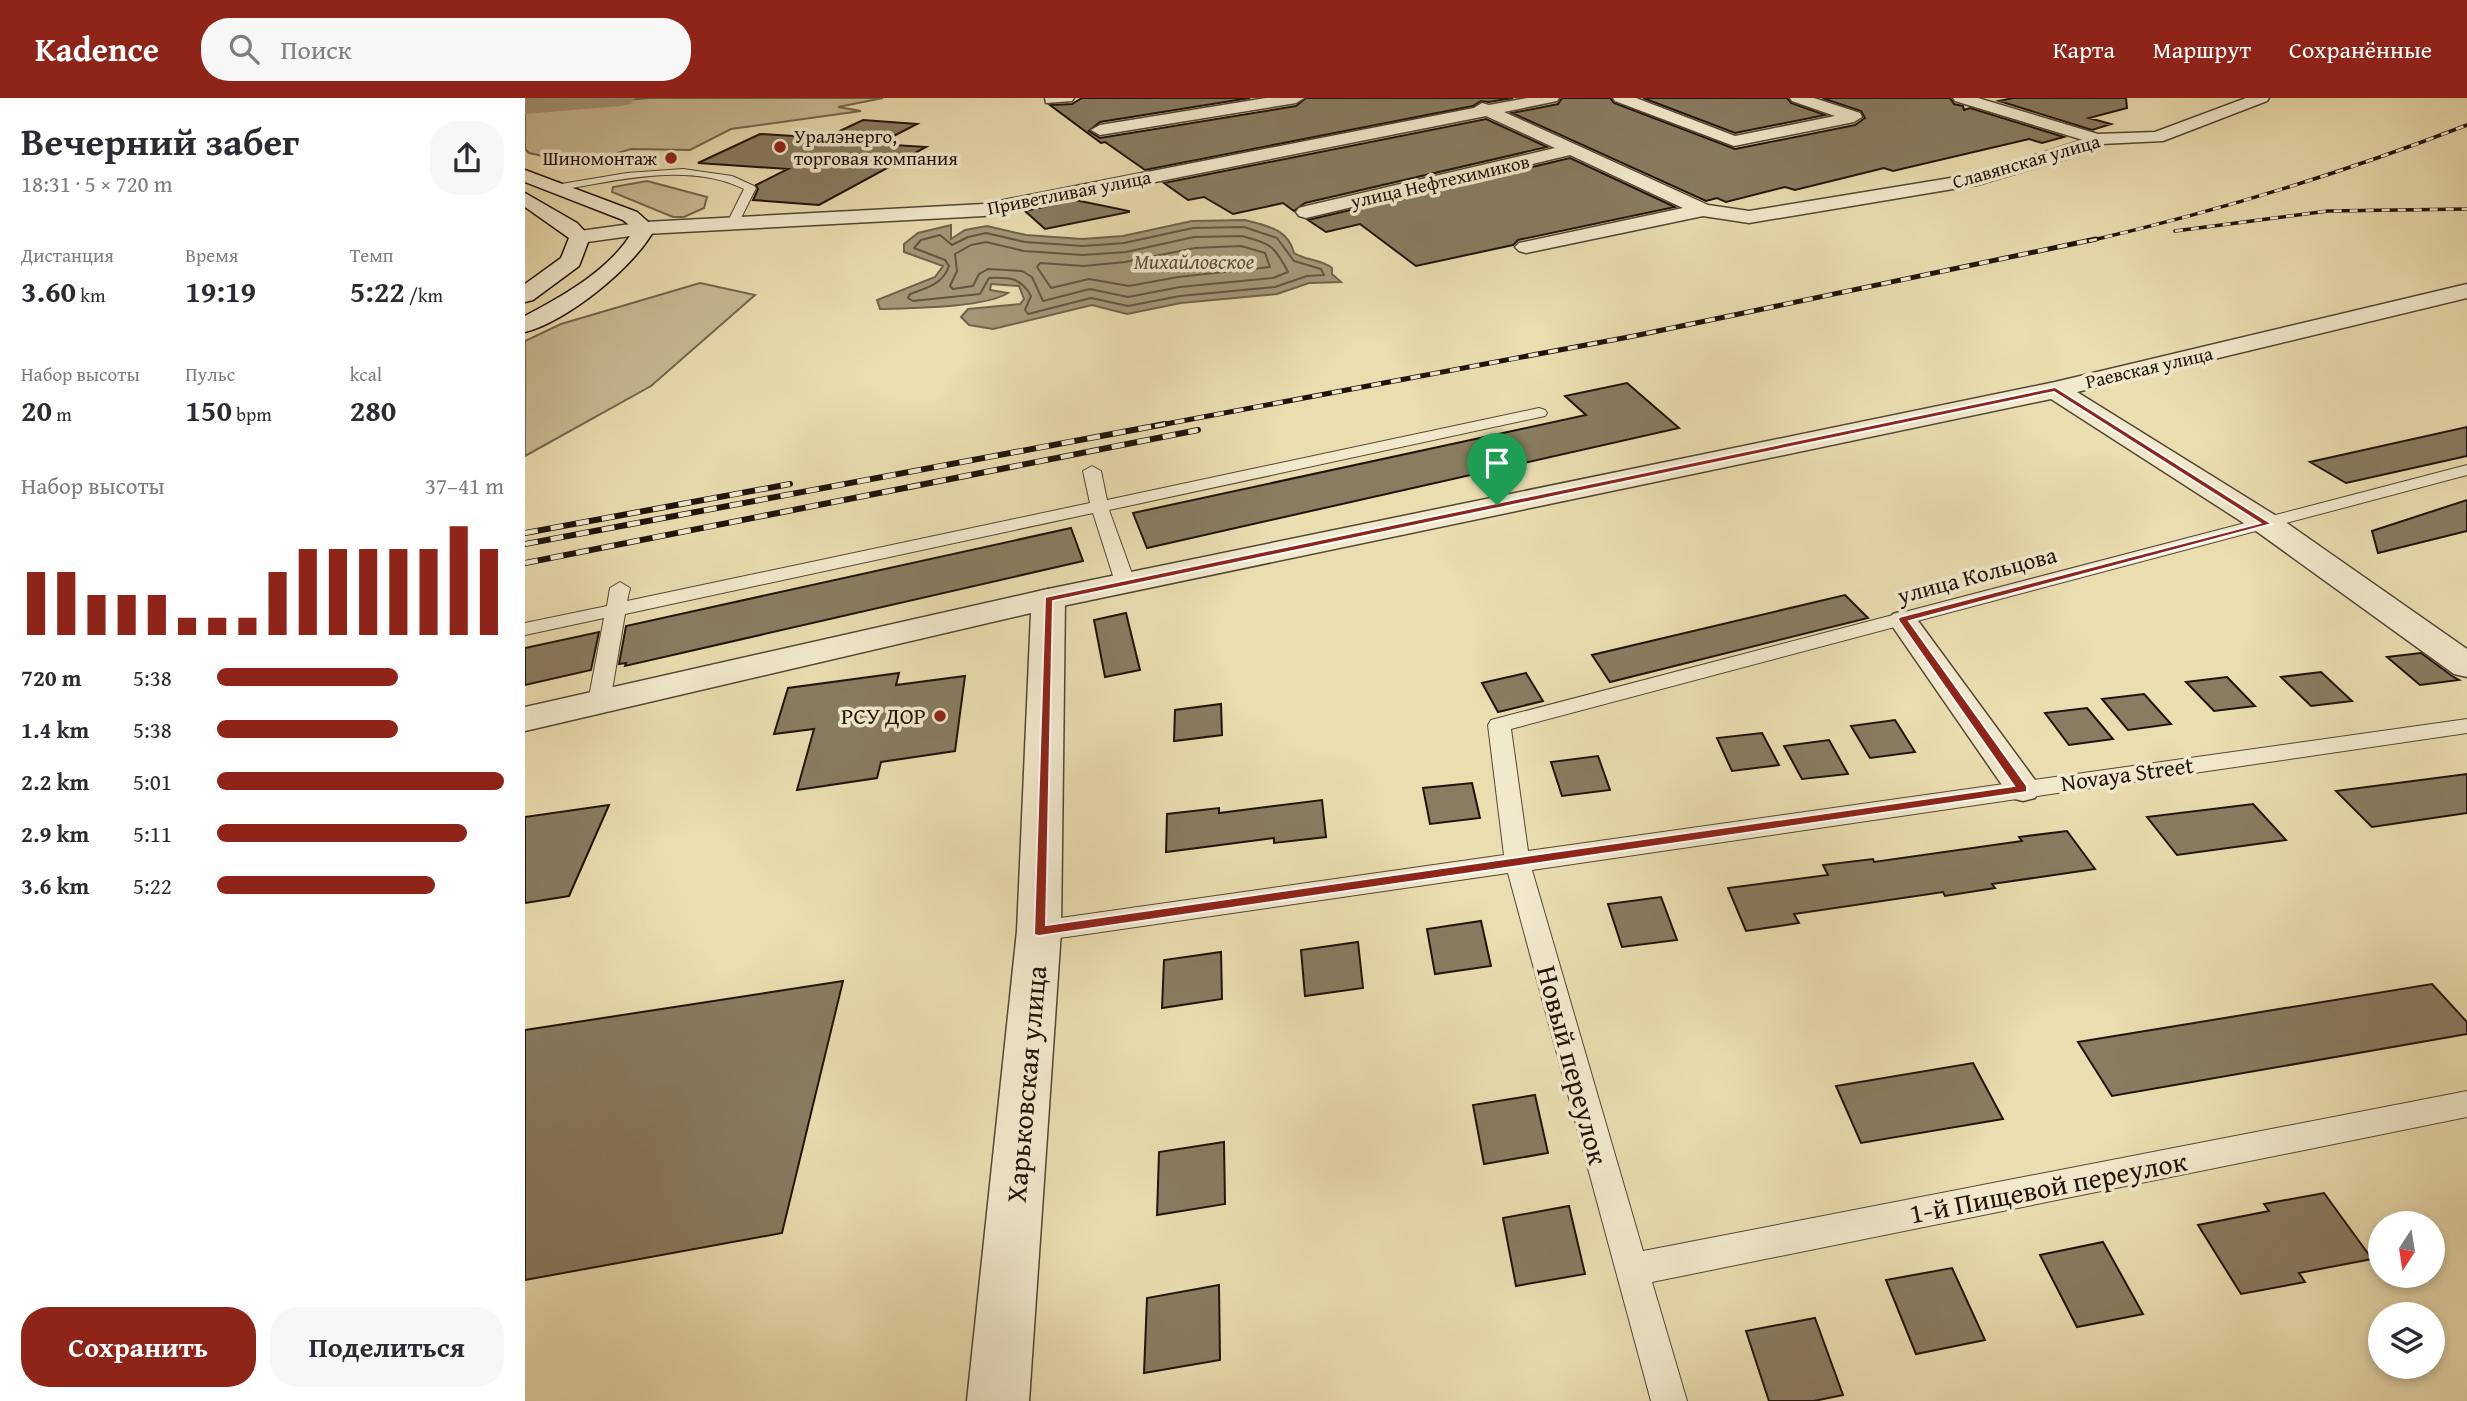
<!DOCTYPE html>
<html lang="ru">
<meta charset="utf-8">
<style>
body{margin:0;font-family:"Gentium Book Plus",serif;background:#f7f7f7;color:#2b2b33;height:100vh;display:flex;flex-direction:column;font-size:26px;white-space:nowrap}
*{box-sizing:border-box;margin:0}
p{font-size:23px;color:#7c7c81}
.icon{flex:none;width:38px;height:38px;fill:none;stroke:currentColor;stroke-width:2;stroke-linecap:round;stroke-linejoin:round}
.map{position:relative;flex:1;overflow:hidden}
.drawer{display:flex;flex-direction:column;background:#fff;width:525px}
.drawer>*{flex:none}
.needle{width:46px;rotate:192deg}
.controls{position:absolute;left:1843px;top:1113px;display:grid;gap:14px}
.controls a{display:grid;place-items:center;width:77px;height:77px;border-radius:50%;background:#fff;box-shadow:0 4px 10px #0003;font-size:35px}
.pin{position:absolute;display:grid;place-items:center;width:60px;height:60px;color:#fff;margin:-72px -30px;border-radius:50% 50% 50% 0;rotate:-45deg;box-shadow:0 0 7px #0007}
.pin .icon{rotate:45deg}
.round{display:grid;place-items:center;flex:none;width:74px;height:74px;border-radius:28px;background:#f7f7f7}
.headline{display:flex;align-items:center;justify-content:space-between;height:119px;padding:0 21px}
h1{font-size:38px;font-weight:600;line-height:52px}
.metrics{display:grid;grid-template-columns:repeat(3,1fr);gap:10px;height:119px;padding:7px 21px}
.metrics div{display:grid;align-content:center}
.metrics b{font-size:30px;font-weight:600}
.metrics small{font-size:19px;font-weight:400}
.metrics p{font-size:19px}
.chart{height:196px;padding:14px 21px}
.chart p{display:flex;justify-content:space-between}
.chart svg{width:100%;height:126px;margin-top:7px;stroke:#8f2418;stroke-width:6}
.button{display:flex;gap:14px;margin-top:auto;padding:14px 21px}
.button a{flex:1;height:80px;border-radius:28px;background:#8f2418;color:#fff;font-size:28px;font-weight:600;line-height:80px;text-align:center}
.button a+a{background:#f7f7f7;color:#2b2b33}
ul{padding:0 21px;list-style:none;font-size:23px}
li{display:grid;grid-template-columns:112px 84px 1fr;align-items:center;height:52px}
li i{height:18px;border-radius:9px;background:#8f2418}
header{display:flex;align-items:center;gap:42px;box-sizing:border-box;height:98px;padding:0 35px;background:#8f2418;color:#fff}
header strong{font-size:33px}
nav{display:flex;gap:38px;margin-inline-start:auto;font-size:24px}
.search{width:490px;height:63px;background:#f7f7f7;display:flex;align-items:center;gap:18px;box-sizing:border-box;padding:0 24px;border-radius:28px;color:#7c7c81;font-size:26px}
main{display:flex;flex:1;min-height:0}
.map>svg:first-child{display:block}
.green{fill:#c8bb94;stroke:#746750;stroke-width:2}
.water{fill:#a59878;stroke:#70634d;stroke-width:2}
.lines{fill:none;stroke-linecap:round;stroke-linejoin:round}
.shore{stroke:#625642;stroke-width:2}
.river{fill:#a59878;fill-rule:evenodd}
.building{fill:#897c61;stroke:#20130c;stroke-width:2}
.service-casing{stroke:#524635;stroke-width:2}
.pedestrian-casing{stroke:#524635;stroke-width:3}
.minor-casing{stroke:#524635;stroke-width:3}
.tertiary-casing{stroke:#524635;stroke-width:3}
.secondary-casing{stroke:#20130c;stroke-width:3}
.service{fill:#f1e9cc;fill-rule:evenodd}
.pedestrian{fill:#f1e9cc;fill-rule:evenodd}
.minor{fill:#f1e9cc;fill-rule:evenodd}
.tertiary{fill:#f1e9cc;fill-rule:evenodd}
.secondary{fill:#f1e9cc;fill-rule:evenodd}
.rail-far2-casing{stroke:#20130c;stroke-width:3.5}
.rail-far1-casing{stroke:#20130c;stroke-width:5}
.rail-casing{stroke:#20130c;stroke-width:6}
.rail-far2{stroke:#f1e9cc;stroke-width:2.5;stroke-dasharray:8;stroke-linecap:butt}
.rail-far1{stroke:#f1e9cc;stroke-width:3.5;stroke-dasharray:10;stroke-linecap:butt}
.rail{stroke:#f1e9cc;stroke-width:4.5;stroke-dasharray:13;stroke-linecap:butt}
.route{fill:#8f2418;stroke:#fff;stroke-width:2;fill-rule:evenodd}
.poi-dot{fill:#8f2418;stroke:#f1e9cc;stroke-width:2.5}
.labels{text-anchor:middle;stroke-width:7;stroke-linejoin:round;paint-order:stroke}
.far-poi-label{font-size:19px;fill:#20130c;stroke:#f1e9cc;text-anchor:start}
.far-street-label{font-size:19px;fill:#20130c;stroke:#f1e9cc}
.far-water-label{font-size:21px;font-style:italic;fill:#5c4f3d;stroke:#f1e9cc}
.street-label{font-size:23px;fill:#20130c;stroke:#f1e9cc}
.poi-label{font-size:23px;fill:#20130c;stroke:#f1e9cc;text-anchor:end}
.near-street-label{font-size:28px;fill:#20130c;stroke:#f1e9cc}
</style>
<header>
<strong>Kadence</strong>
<div class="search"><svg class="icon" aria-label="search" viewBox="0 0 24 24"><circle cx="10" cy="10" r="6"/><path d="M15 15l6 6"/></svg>Поиск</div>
<nav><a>Карта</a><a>Маршрут</a><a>Сохранённые</a></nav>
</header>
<main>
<section class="drawer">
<div class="headline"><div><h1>Вечерний забег</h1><p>18:31 · 5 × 720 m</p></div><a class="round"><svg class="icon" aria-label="share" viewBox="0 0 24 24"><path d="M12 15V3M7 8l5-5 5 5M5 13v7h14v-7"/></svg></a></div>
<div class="metrics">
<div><p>Дистанция</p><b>3.60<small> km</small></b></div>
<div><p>Время</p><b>19:19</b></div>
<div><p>Темп</p><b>5:22<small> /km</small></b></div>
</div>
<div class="metrics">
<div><p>Набор высоты</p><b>20<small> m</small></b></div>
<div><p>Пульс</p><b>150<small> bpm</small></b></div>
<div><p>kcal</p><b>280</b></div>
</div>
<div class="chart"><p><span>Набор высоты</span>37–41 m</p>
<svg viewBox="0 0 160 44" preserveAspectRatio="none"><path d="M5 44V22M15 44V22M25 44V30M35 44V30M45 44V30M55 44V38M65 44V38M75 44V38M85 44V22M95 44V14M105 44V14M115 44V14M125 44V14M135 44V14M145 44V6M155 44V14"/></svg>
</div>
<ul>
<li><b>720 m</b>5:38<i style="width:63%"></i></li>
<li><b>1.4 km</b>5:38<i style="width:63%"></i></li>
<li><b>2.2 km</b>5:01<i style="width:100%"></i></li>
<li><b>2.9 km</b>5:11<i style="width:87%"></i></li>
<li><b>3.6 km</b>5:22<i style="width:76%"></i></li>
</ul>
<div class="button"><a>Сохранить</a><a>Поделиться</a></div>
</section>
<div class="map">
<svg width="1942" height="1303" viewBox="0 0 1942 1303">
<rect width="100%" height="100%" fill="#eaddb0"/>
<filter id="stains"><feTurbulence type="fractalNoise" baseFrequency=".00286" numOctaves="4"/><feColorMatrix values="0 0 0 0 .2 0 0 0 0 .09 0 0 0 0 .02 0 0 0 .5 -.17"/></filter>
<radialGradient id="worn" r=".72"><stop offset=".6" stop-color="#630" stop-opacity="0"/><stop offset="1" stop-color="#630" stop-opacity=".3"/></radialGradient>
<path class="green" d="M125 0H358L313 9 336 13 206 31 165 52 106 51 56 66 4 55 0 51V10Z
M122 83 182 99 179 110 159 119H148L87 94 88 89Z
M175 185 230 197 126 288 0 358V243L36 226Z"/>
<path class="water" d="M720 122C741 128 763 130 769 155 782 163 795 161 807 170V176L816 184 784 185 752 196 656 205 602 216 567 207 468 231 444 227 436 219 443 211 495 206 499 201 494 188 466 186 465 192 483 195C459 210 386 210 355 211L352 202 410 179 418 168 379 154V146L393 135 426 127V141L440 132 462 128 501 137 557 141 598 138 667 123Z"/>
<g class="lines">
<path class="shore" d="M719 129 752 140 769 163 796 171 799 177 782 178 750 189 655 198 603 208 566 200 503 216 500 212 506 198C496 179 483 179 464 180L455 196 388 203 383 200 385 196C402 190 418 186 424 168L420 162 389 150 396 142 415 137 427 147 443 139 461 135 500 144 558 148 599 145 668 130Z
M717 138C746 146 749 147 763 174L748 180 655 189 603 199 565 191 518 203 507 179 497 173 463 171 454 176 448 188 428 191 425 188 432 173 430 156 446 147 461 144 499 153 558 157 601 154 669 139Z
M716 148 740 155 745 169 653 179 604 188 564 181 526 190 512 169 515 165 559 168 600 164 670 150Z"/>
<path class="river" d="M0 0H110L106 6 96 8 0 16Z"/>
</g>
<path class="building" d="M557 0H725L575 24 564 33 575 40 771 8 781 0H988L964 4 956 3 948 8 620 72 580 44 576 45 525 7 547 6Z
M1037 0H1085L1089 5 1210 51 1330 27 1340 20 1336 13 1297 0H1425L1429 6 1438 8 1439 12 1445 10 1539 39 1517 45 1504 41 1368 73 1359 70 1270 92 1260 89 1201 104 1192 100 1181 103 987 15 1033 6Z
M1118 0H1262L1266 5 1300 17 1210 35Z
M1488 0H1601L1602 10 1564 20 1586 26 1567 32 1474 3Z
M961 21 1022 49 780 105 769 113 758 105 708 116 679 99 663 102 639 85Z
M338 22 392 26 353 46 401 49 294 107 228 102 233 91 231 87 263 71 173 65 235 36 300 40Z
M1045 60 1150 109 993 142 988 147 891 168 835 126 801 134 783 122Z
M550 102 604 113V114L520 131 500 113Z
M1102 285 1154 330 622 450 608 415 1061 317 1040 298Z
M1942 329V358L1821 385 1785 364Z
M1942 402V433L1853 455 1847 433Z
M546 430 558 463 100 568 101 565 94 566 101 528Z
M1320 497 1343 520 1085 584 1067 557Z
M601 515 615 572 580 579 569 522Z
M74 534 66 572 0 587V550Z
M1896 555 1927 578 1934 582 1895 587 1862 559Z
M1796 574 1827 603 1786 608 1756 579Z
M374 575 371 587 440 578 430 653 356 664 352 680 272 692 289 631 249 636 263 590Z
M1001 575 1018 603 973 614 957 585Z
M1702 579 1730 608 1689 613 1661 584Z
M1619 596 1646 626 1603 632 1577 601Z
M696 606 697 637 649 643 650 612Z
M1562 610 1588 641 1544 647 1520 615Z
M1370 622 1390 654 1345 660 1326 628Z
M1237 635 1254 667 1207 673 1192 640Z
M1304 642 1323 676 1277 681 1259 648Z
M1073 658 1085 692 1037 698 1026 664Z
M1942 676V715L1847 729 1811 693Z
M947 685 955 720 905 726 898 690Z
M797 702 801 739 749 745V740L641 754 642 716 694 710V715Z
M1728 706 1761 742 1652 757 1622 719Z
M84 707 44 798 0 805V719Z
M1542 733 1570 771 1467 786 1470 790 1420 798 1418 794 1269 816 1274 825 1221 833 1203 790 1303 777 1298 767 1348 761 1349 764 1497 743 1494 739Z
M1136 799 1152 842 1097 849 1083 806Z
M956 823 966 868 910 876 902 831Z
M833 844 838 890 780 898 776 852Z
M696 854 697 901 637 910 639 862Z
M318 883 257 1135 0 1182V932Z
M1907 886 1942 924V936L1587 998 1553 944Z
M1448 965 1478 1021 1336 1045 1311 988Z
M1010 997 1023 1055 959 1066 948 1007Z
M699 1044 700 1106 632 1117 634 1054Z
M1799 1095 1847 1161 1774 1175 1780 1184 1716 1196 1673 1127 1744 1113 1739 1106Z
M1044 1108 1060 1176 991 1188 978 1120Z
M1578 1144 1618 1216 1552 1229 1515 1157Z
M1427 1170 1460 1242 1391 1256 1361 1182Z
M694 1187 695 1262 619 1275 622 1200Z
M1290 1220 1318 1297 1289 1303H1244L1221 1233Z"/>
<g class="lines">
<defs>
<path id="service" d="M158 71 207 78 229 88 231 90 212 128 202 125 219 91C163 63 89 83 30 93L24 90 30 87 102 75Z
M1014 310 1020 312 1022 315 1020 318 584 412 610 484 600 490 590 484 568 415 100 516 85 604 82 609H66L63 604 79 520 0 537V525L82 508 85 490 95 484 105 490 102 503 565 405 558 373 567 368 576 373 582 402Z
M1942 367V377L986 631 1003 753 1942 621V635L1007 772 1118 1153 1942 993V1019L1127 1184 1162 1303H1126L983 775 514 843 505 840 501 833 505 826 514 823 979 757 963 627 966 622Z"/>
<path id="pedestrian" d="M1378 513 1388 516 1510 682 1515 691 1510 700 1498 703 1486 700 1363 522 1368 516Z"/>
<path id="minor" d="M520 0H549L547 3 521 5Z
M741 0H779L771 5 575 37 566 32 575 27Z
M1002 0H1034L1032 3 979 14 1183 107 1224 113 1450 76 1558 42 1430 3 1428 0H1453L1573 36 1630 34 1721 0H1744L1742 3 1638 43 1576 46 1564 54 1452 87 1224 125 1178 118 1001 155 994 153 990 149 994 145 1158 110 1045 57 781 120 774 118 771 114 774 110 781 108 1030 50 961 18 459 118 120 136 55 145 48 143 45 139 48 135 55 133 120 124 459 106 949 10 957 5 964 7Z
M1088 0H1111L1210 38 1310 18 1267 3 1265 0H1289L1335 15 1337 19 1329 24 1209 48 1090 3Z
M1942 186V200L1552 294 1753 419 1942 551V579L1929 576 1731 433 1526 301 523 511 511 508 506 501 511 494 523 491 1530 284Z"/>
<path id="tertiary" d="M523 491 535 494 540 501 536 833 504 1303H442L492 833 506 515 0 633V609Z"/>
<path id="secondary" d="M0 72 112 114 130 130C111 168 41 224 0 234V218C38 198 88 170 109 131L98 122 0 84Z
M0 95 52 125 65 139 54 168 8 202 0 204V186L36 160 44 140 0 109Z"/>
</defs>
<use href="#service" class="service-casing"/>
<use href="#pedestrian" class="pedestrian-casing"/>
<use href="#minor" class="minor-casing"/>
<use href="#tertiary" class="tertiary-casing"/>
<use href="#secondary" class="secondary-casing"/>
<use href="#service" class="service"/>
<use href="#pedestrian" class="pedestrian"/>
<use href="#minor" class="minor"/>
<use href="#tertiary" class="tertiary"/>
<use href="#secondary" class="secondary"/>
<defs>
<path id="rail-far2" d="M1650 133 1803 113 1942 111
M1564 143C1693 113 1818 75 1942 27"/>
<path id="rail-far1" d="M630 328 1109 238 1571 141"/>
<path id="rail" d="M0 435 265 386
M0 446 640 326
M0 465 673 332"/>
</defs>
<use href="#rail-far2" class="rail-far2-casing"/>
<use href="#rail-far1" class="rail-far1-casing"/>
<use href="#rail" class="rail-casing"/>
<use href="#rail-far2" class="rail-far2"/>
<use href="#rail-far1" class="rail-far1"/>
<use href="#rail" class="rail"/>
</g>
<path class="route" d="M1530 289 1747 426 1384 523 1502 688V694L514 838 509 837 520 499ZM1529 294 1735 425 1374 519 1373 522 1489 688 521 827 528 503Z"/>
<g class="poi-dot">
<circle cx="255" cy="49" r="7"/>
<circle cx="146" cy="60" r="7"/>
<circle cx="415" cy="618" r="7"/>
</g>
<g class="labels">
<g class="far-poi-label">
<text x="269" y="45">Уралэнерго,<tspan x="269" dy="22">торговая компания</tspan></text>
<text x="132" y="67" text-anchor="end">Шиномонтаж</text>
</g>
<g class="far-street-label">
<text transform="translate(1501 63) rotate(-16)" y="7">Славянская улица</text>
<text transform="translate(915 83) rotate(-13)" y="7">улица Нефтехимиков</text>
<text transform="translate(544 94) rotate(-11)" y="7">Приветливая улица</text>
<text transform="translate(1624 269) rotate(-13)" y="7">Раевская улица</text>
</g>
<g class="far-water-label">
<text x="669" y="171">Михайловское</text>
</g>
<g class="street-label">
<text transform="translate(1452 477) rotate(-15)" y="8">улица Кольцова</text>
<text transform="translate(1602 676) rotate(-8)" y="8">Novaya Street</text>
</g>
<g class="poi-label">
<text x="401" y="626">РСУ ДОР</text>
</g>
<g class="near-street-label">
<text transform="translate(1048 967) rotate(75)" y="10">Новый переулок</text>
<text transform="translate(501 986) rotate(-85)" y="10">Харьковская улица</text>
<text transform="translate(1523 1089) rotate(-11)" y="10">1-й Пищевой переулок</text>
</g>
</g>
<rect width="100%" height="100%" filter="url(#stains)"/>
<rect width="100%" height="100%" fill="url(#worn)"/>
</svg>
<div class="controls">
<a><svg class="needle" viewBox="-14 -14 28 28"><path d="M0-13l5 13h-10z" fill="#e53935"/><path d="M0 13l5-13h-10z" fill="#7c7c81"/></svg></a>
<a><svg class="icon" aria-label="layers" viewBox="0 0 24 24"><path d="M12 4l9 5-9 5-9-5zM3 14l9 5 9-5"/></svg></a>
</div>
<div class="pin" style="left:972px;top:407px;background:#1e9e55"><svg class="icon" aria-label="arrive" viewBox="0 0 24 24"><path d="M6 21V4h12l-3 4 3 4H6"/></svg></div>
</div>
</main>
